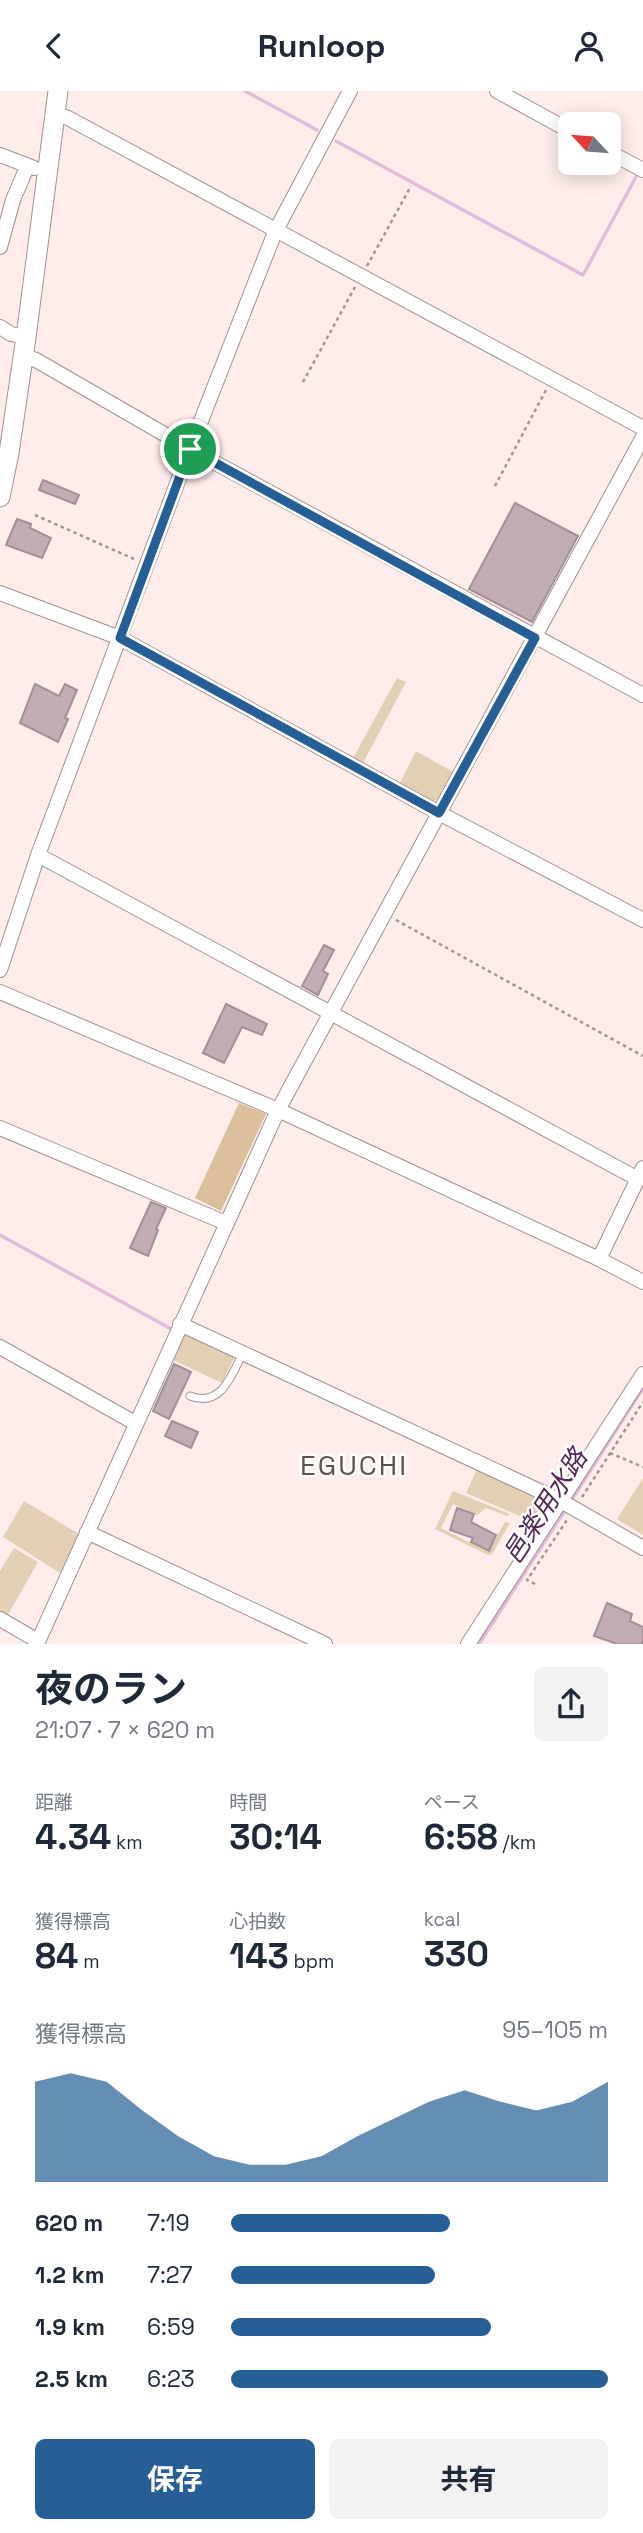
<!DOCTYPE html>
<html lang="ja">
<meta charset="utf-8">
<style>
body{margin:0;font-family:"Space Grotesk","Noto Sans JP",sans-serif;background:#f2f2f3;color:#1f2937;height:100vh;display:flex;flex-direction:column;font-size:26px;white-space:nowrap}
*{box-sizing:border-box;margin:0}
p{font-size:23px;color:#747a83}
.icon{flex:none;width:38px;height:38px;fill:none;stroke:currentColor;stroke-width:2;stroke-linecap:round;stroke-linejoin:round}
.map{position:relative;height:1553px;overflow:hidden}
.panel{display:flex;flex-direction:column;background:#fff;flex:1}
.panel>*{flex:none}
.needle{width:46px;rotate:296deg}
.buttons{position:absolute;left:558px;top:21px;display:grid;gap:14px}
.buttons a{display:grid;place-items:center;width:63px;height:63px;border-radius:10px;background:#fff;box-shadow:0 4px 18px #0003;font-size:35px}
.pin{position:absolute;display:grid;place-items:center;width:60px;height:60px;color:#fff;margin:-30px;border:4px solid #fff;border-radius:50%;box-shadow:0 2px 7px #0007}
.round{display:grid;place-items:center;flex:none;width:74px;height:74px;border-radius:10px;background:#f2f2f3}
.headline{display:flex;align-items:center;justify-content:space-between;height:119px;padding:0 35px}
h1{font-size:38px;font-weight:700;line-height:52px}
.metrics{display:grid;grid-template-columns:repeat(3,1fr);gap:10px;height:119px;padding:7px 35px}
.metrics div{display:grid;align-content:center}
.metrics b{font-size:35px;font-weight:700}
.metrics small{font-size:19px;font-weight:400}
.metrics p{font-size:19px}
.chart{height:196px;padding:14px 35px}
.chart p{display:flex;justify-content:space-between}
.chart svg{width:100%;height:126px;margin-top:7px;fill:#255f96;opacity:.7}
.button{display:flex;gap:14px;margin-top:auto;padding:14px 35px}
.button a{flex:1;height:80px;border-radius:10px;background:#255f96;color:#fff;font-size:28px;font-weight:700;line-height:80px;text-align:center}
.button a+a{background:#f2f2f3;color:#1f2937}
ul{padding:0 35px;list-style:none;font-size:23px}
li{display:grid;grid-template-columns:112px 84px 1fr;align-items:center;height:52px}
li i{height:18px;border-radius:9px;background:#255f96}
header{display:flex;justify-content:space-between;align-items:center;height:91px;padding:0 35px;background:#fff;font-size:32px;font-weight:700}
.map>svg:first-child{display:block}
.green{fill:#e2cfb4}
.forest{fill:#dabf9a}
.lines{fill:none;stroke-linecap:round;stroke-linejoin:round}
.stream{stroke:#e0bcdb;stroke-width:3.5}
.building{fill:#c1aeb4;stroke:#a18f95;stroke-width:2}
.service-casing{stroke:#a28f8e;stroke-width:9}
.minor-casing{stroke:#a28f8e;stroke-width:16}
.secondary-casing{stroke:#a28f8e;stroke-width:21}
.path{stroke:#a09392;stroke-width:2.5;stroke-dasharray:3.5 3.5;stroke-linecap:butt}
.service{stroke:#fff;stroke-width:7}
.minor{stroke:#fff;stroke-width:14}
.secondary{stroke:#fff;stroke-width:19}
.route-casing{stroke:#fff;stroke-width:14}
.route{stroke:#255f96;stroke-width:9}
.labels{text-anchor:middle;stroke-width:5;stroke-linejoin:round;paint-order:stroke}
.water-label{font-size:26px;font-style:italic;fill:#552952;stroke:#fff}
.quarter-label{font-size:28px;letter-spacing:2px;fill:#61504e;stroke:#fff}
</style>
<header><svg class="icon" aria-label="back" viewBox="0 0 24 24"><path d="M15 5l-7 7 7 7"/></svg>Runloop<svg class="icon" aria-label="person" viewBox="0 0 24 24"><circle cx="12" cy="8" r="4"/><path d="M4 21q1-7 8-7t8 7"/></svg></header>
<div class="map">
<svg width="643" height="1553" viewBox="0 0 643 1553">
<rect width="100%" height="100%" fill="#feedeb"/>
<path class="green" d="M397 587 406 591 363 672 353 667Z
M416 660 453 681 437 709 432 711 400 692Z
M184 1240 237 1261 222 1292 171 1268Z
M478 1376 549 1410 536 1432 466 1402Z
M643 1387V1444L617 1428Z
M453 1400 510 1423 507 1425 486 1417 477 1424 453 1413 441 1437 488 1461 505 1431 510 1432 492 1463 488 1464 435 1438Z
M24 1410 79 1443 60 1482 3 1446Z
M14 1457 38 1471 6 1527 0 1524V1480Z"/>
<path class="forest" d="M239 1012 266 1023 221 1120 195 1107Z"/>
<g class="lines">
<path class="stream" d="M245 0 317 39
M336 50 583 184 637 84
M0 1144 173 1239
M571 1410 643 1297
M479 1553 567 1416"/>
</g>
<path class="building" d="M43 389 79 404 75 413 39 399Z
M515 412 578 445 532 531 469 498Z
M17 428 31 433 30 437 51 447 42 467 6 454Z
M35 593 59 605 65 593 77 599 65 627 68 628 58 651 20 632Z
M324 854 334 859 323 880 328 883 318 904 302 895Z
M226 913 267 933 262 944 242 936 224 972 203 962Z
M151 1111 166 1117 156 1138 158 1139 148 1165 130 1157Z
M174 1273 191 1281 169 1328 153 1320Z
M172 1330 198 1341 191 1357 165 1345Z
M457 1417 474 1423 471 1431 496 1444 489 1460 471 1451 473 1447 450 1439Z
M607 1512 632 1523 630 1530 643 1536V1553H617L594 1545Z"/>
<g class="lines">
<defs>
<path id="service" d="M190 1305C221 1317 231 1285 243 1262"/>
<path id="minor" d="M497 0 570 40
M55 23 68 27 643 337
M609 61 643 79
M0 64 34 77
M0 156 13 109 27 76
M0 236 11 243 26 246
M23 265 36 269 190 358 643 604
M0 502 120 547 439 722 643 829
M38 764 638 1088
M0 879 38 764 190 358 275 141 350 0
M0 901 278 1019 599 1168 643 1191
M0 1037 226 1132
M599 1168 643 1077
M180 1233 561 1410 643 1457
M0 1256 135 1332
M87 1441 325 1553
M0 1528 38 1550
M37 1553 278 1019 643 346
M468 1553 643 1283"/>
<path id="secondary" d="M0 406 9 362 26 246 58 0"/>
</defs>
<use href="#service" class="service-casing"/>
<use href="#minor" class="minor-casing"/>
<use href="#secondary" class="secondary-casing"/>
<path class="path" d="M367 175 411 95
M303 291 355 196
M495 395 546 299
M35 424 134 468
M396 829 643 965
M610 1362 643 1376
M582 1406 643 1311
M535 1493 527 1489 567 1429"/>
<use href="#service" class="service"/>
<use href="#minor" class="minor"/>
<use href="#secondary" class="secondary"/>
</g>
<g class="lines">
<defs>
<path id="route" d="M190 358 535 547 439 722 120 547Z"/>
</defs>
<use href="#route" class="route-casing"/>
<use href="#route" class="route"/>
</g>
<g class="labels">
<g class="water-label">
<text transform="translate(545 1415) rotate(-57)" y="9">邑楽用水路</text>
</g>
<g class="quarter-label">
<text x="354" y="1384">EGUCHI</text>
</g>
</g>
</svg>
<div class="buttons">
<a><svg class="needle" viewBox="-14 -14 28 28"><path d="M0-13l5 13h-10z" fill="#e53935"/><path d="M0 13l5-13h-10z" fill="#747a83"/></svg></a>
</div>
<div class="pin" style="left:190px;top:358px;background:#1e9e55"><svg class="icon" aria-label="arrive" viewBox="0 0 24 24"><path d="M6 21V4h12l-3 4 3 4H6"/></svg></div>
</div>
<section class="panel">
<div class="headline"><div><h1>夜のラン</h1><p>21:07 · 7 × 620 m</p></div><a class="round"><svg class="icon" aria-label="share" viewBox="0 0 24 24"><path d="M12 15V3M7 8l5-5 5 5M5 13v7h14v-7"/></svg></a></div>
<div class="metrics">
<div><p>距離</p><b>4.34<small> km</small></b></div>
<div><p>時間</p><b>30:14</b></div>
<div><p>ペース</p><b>6:58<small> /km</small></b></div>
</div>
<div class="metrics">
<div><p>獲得標高</p><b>84<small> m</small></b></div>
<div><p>心拍数</p><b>143<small> bpm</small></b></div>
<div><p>kcal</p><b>330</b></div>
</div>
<div class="chart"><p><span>獲得標高</span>95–105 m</p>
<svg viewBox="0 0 160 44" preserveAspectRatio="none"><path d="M0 44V9L10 6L20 9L30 19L40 28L50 35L60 38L70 38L80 35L90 28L100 22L110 16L120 12L130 16L140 19L150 16L160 9V44z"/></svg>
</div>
<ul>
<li><b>620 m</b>7:19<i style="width:58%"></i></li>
<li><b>1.2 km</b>7:27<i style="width:54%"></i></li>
<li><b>1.9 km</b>6:59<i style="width:69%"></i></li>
<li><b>2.5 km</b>6:23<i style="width:100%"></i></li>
</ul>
<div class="button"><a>保存</a><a>共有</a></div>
</section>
